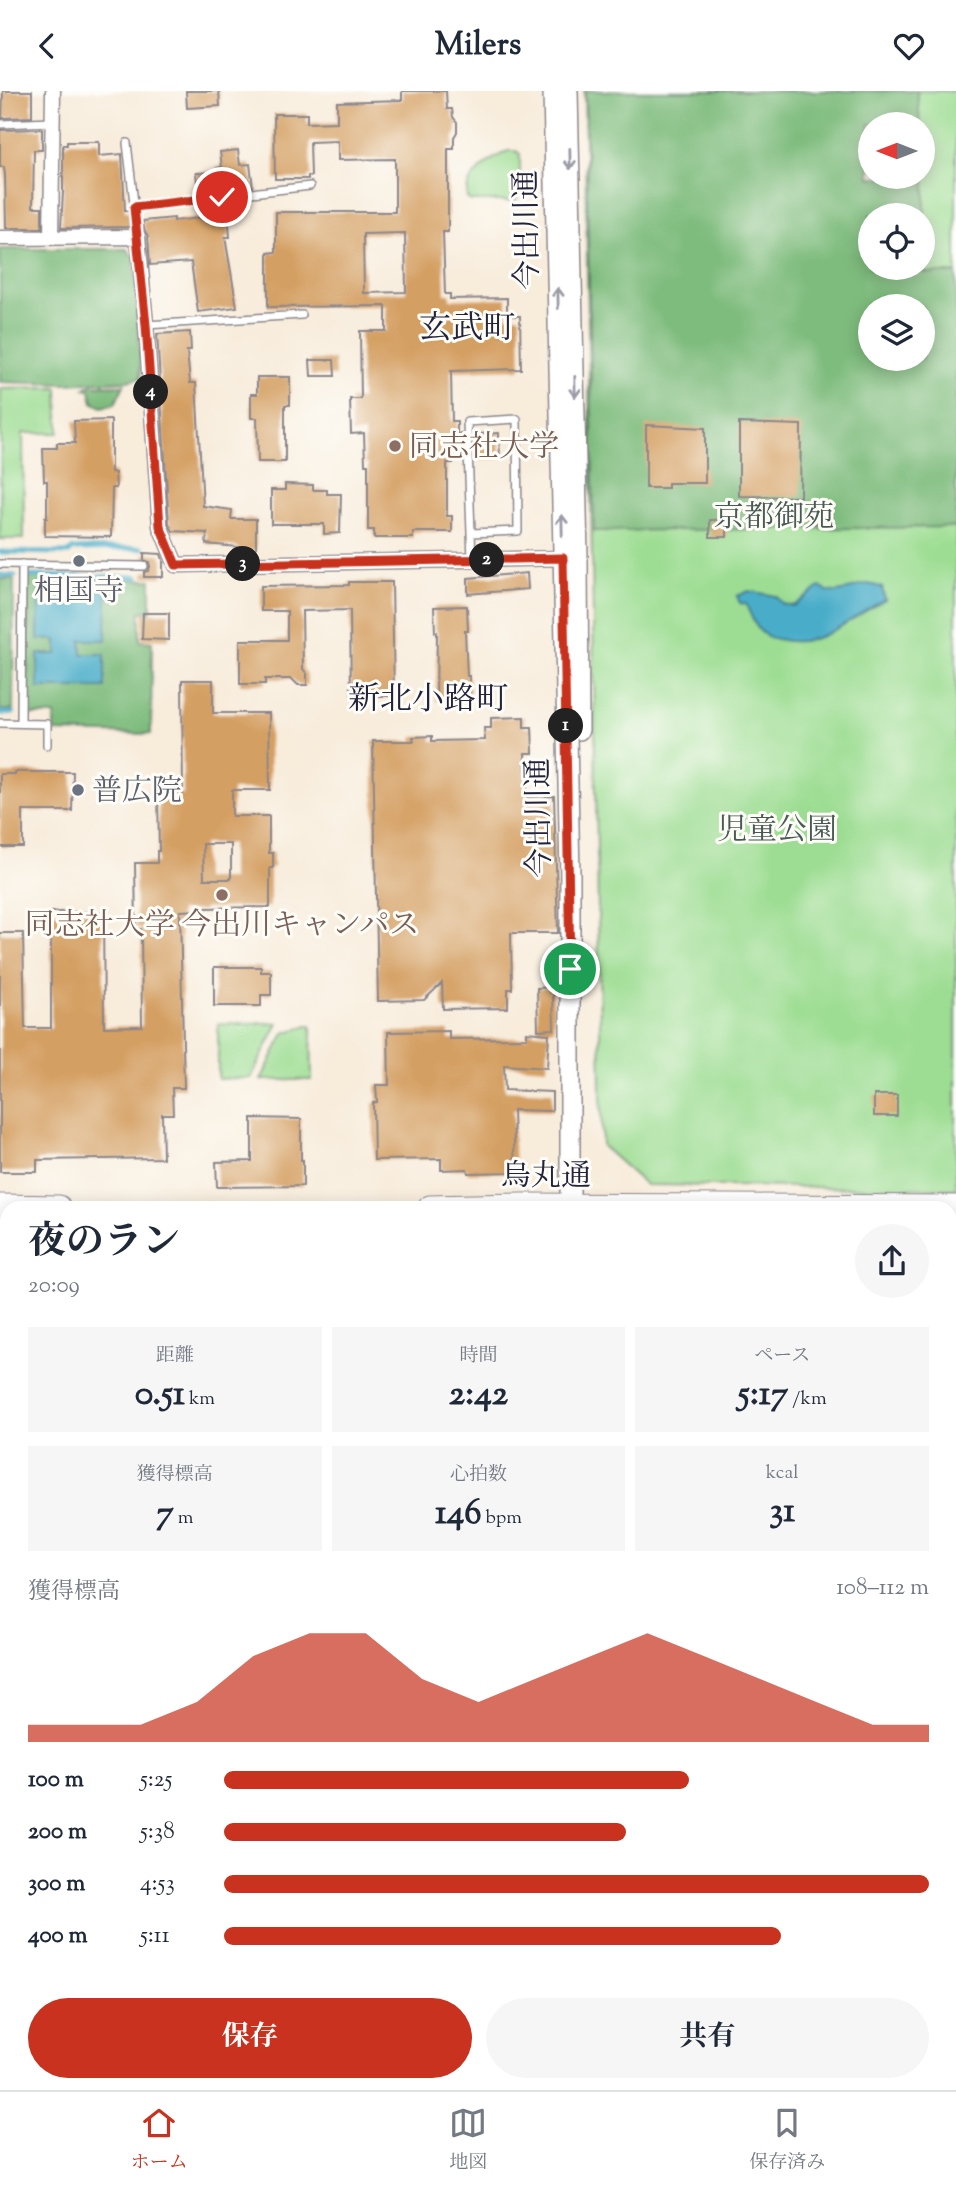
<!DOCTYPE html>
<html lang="ja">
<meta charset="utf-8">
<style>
body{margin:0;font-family:"Sorts Mill Goudy","Noto Serif JP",serif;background:#f6f6f7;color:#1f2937;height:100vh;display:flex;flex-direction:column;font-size:26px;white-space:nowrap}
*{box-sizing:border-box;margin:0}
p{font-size:23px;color:#747a83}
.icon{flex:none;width:38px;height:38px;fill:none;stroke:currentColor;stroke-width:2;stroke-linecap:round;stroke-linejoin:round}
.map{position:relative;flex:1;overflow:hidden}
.drawer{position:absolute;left:0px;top:1110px;width:957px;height:891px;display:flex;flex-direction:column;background:#fff;border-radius:21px 21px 0 0;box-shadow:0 4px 18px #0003}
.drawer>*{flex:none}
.needle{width:46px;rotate:270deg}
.controls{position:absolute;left:858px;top:21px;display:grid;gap:14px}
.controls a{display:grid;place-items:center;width:77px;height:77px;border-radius:50%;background:#fff;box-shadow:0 4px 18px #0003;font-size:35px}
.pin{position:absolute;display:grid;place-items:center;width:60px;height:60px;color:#fff;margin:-30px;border:4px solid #fff;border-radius:50%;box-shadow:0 2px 7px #0007}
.km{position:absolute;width:35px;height:35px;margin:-18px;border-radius:50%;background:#222;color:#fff;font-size:19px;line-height:35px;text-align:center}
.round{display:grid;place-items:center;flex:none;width:74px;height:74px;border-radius:37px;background:#f6f6f7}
.head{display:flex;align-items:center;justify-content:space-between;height:119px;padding:0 28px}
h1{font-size:38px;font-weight:700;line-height:52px}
.metrics{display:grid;grid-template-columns:repeat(3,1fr);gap:10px;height:119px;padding:7px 28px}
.metrics div{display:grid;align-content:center;border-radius:0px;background:#f6f6f7;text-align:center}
.metrics b{font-size:35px;font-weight:700}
.metrics small{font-size:19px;font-weight:400}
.metrics p{font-size:19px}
.chart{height:196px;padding:14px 28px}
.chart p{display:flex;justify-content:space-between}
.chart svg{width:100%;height:126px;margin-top:7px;fill:#c8321e;opacity:.7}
.action{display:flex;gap:14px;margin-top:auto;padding:14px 28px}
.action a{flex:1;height:80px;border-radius:42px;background:#c8321e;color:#fff;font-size:28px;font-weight:700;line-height:80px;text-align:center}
.action a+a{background:#f6f6f7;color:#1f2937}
ul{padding:0 28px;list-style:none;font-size:23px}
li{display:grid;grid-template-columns:112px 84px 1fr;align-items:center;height:52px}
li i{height:18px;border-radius:9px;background:#c8321e}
header{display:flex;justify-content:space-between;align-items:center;height:91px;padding:0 28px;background:#fff;font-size:32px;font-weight:700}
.menu{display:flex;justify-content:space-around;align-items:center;height:98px;border-top:2px solid #e0e1e3;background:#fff;font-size:19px;color:#747a83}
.menu a{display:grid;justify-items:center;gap:4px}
.menu .on{color:#c8321e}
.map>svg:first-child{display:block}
.green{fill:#9ddd93;stroke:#608067;stroke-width:2;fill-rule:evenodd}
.forest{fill:#7ebc7d;stroke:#506f5c;stroke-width:2;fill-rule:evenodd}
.water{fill:#4aadc9;stroke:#366882;stroke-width:2}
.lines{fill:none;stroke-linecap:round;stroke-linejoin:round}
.stream{stroke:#4aadc9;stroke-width:5}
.building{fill:#d49f62;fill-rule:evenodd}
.service-casing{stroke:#8d878b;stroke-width:10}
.minor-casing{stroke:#8d878b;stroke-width:17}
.tertiary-casing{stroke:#8d878b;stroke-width:18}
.secondary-casing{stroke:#8d878b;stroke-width:22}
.trunk-casing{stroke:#8d878b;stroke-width:25}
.service{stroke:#fff;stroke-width:7}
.minor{stroke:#fff;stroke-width:14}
.tertiary{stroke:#fff;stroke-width:16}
.secondary{stroke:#fff;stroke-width:19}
.trunk{stroke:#fff;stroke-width:23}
.oneway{stroke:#9c9ca7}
.route-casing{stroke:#fff;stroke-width:14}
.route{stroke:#c8321e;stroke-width:9}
.education-dot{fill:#8d6e63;stroke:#fdfcf7;stroke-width:2.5}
.worship-dot{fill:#6b7280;stroke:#fdfcf7;stroke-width:2.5}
.labels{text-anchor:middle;stroke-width:6;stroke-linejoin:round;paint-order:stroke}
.street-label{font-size:30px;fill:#22223b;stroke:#fdfcf7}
.education-label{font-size:30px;fill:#785e54;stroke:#fdfcf7;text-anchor:start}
.park-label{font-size:30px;fill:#475a55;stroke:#fdfcf7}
.worship-label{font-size:30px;fill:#5b616d;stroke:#fdfcf7}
.neighbourhood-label{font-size:32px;fill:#22223b;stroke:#fdfcf7}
</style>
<header><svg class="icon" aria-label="back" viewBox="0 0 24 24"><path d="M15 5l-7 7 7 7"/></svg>Milers<svg class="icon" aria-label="heart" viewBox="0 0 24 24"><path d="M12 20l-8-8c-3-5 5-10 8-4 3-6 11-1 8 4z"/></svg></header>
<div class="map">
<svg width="956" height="1999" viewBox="0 0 956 1999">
<rect width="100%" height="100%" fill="#fdfcf7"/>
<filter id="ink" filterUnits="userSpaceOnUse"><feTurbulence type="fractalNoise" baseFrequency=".0143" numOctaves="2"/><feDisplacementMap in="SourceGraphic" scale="14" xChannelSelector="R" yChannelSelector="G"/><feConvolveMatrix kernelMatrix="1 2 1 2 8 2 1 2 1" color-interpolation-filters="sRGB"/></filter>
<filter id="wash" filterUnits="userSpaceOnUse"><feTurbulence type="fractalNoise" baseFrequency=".00686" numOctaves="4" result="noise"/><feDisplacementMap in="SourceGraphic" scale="28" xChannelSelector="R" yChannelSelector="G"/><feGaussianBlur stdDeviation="1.57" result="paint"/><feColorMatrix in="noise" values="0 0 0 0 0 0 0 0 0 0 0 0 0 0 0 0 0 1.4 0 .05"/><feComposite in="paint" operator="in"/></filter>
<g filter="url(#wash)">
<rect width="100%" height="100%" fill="#f8ecdb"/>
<path class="green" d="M584 0H956V1098L646 1094 602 1055ZM870 33H922V86H870ZM870 124H922V177H870ZM870 215H922V268H870Z
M508 60H516L520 63V103L515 110H471L467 107C464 85 491 68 508 60Z
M58 297 59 342H23L24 448H0L1 298Z
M278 932 251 987 218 988V933Z
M311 934 312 989H261L284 942Z"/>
<path class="forest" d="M585 0H917L920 33H870V86H922V58L925 91V182H956V436L594 440ZM870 124H922V177H870ZM870 215H922V268H870Z
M0 158H127L134 167 141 287 126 290 64 293 0 291Z
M124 294 115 313 102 316 93 311 90 299 84 298 88 295Z
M28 486 151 489V520L140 521V550L152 551 151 643 54 641V624H27Z
M0 488H14L13 619H0Z"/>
<path class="water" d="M868 493 882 496 885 509C851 525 824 557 782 549 775 548 767 546 762 542 754 535 750 522 746 513L740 512 737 505 749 500 776 505 783 513 794 515 820 496C836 508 850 495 868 493Z
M39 494 107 495 106 549H81L82 563H105V597H38V563H57V549L38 548Z"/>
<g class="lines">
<path class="stream" d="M0 461 69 462 73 458 142 457
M0 484 15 485
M30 485 137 486
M0 622H13"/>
</g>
<g id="blocks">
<path class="building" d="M3 0H32V26L2 27Z
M186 0H219L220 15 187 17Z
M402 0H446L447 18H452L453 26 457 31V41L454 46V58H448V141H443L445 203H450V208L507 207V225H520L521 278 451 280 452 330H457V343H461L462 369H453V372H447V425H452V441H413V447H374V439H368V373H365L364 342 351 343 350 308H361L360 240H386V215L268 216V162L276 161V121H395V68L338 69V50L310 51 311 85H308V88H275L274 23H307V32L337 31V11L402 9ZM405 142 406 201 364 202 363 143Z
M42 38V59H34L33 116H42V137H6L5 84 4 76H0V39Z
M67 51H99V65L122 63 125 120H129L130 136 61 137 63 101V54H67Z
M238 59 240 74 250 73 253 96 198 102 196 82 217 81V77L222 76 220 61Z
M228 121 230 146H225L237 216 198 221 191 171 150 174 148 145 144 138 143 130 174 127V130L200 127 199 122Z
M190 241 191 260H187L190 292H196L203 415 232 419 231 428H256V459H238V456L206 453 207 442 173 440 169 433 157 243Z
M310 269H334L335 285H311Z
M257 286H290V314H285V371H258L257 327H251V303H257Z
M111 329V381L115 382 116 397H112L111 446 45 445V427H47V390H44L43 357H57V352H75L74 330Z
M739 332 801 334 800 406 739 405Z
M646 334 705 337V392H668V397H646Z
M499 342 500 368H474V343Z
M285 393 313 394V399H327V403H341L340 442 324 443V433H271V399H285Z
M813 415H831L832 432 814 433Z
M710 429H727V446H710Z
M144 462 161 463 163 469V486H144V481L148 480 150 476 149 471 144 469Z
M527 482 528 498 468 503V487Z
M349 491H392L394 605H351L350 519 302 520 303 578 307 583V594H298L292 588H265V593H240V549H287V520H261V495L349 494Z
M467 515 468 540H465L467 585H469L470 609 436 610 437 541H435L434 516Z
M143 522H169V549L142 548Z
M182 589H213V622H269L270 699H232V725H269V762H273V777H270V816L204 817V819L180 820 184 997H172L173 1023H162L163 1067 37 1069V1081H0V842H23L25 937H51V821H103L104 936 142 935 141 838H136L135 772H157V760H159L158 704 183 703ZM203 753H231V788H204Z
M524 626V636H532L533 662H525L527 706 554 705 558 842H511L512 898H508V917L443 918 442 892 424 909 378 910 373 650H414L413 646 432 645V650L485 649 484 637H491V627Z
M15 681H73L72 720H23V756H0V683H15Z
M214 876H261V881H271V904H261V915H214Z
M551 896V901H553L554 938 538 939 537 897Z
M449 940V948L527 947V941L549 943 547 977 504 974 505 999 552 1001V1020L513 1019 515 1081 468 1082 467 1078 441 1079V1068L374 1069 373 1012 377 1011 376 994H389L388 941Z
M874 1004H897V1025H874Z
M252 1027 301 1028V1069H303V1095L217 1096 216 1071 252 1070Z"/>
</g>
</g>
<g filter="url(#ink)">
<use href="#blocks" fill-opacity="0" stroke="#8d878b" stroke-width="2"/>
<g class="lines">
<defs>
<path id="service" d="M0 33 52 31
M127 52 138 146
M134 116 310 95
M146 234 302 224
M471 442 518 440 517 328 467 331 472 469
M0 473 144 475
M0 632 47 633V654
M21 632 22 473
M0 1566H7
M950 1644H956
M950 1952H956
M335 1999 336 1993
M575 1999 576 1993
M776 1999 777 1993"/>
<path id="minor" d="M0 147 138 146 146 234 160 435 176 474 570 467
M51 147 53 0
M950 1436H956
M0 1449H7
M950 1810H956
M108 1993V1999
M700 1993V1999
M935 1993V1999"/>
<path id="tertiary" d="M0 1781H7
M950 1840 956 1837"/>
<path id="secondary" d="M553 0 570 783V1116
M568 0 578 467 579 639
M448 1999 450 1993"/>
<path id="trunk" d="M0 1115 59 1116
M430 1116 522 1114 956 1116
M0 1131H7
M950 1135H956"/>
</defs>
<use href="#service" class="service-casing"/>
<use href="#minor" class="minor-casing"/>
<use href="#tertiary" class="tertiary-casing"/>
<use href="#secondary" class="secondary-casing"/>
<use href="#trunk" class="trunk-casing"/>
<use href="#service" class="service"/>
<use href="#minor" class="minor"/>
<use href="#tertiary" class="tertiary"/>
<use href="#secondary" class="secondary"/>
<use href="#trunk" class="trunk"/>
</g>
<defs><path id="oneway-shaft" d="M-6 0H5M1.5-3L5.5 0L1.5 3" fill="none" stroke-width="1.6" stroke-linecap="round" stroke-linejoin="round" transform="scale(1.75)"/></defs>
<g class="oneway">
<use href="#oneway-shaft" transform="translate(570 68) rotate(89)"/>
<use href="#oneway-shaft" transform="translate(558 207) rotate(-91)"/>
<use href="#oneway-shaft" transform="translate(575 296) rotate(89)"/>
<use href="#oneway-shaft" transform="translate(562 434) rotate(-91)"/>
</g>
</g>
<g class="lines" filter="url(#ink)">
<defs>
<path id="route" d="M222 106 134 116 146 234 160 435 176 474 563 467 570 878"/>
</defs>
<use href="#route" class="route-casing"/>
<use href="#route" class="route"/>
</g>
<g class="education-dot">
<circle cx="395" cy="355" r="7"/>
<circle cx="222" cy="804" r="7"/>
</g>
<g class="worship-dot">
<circle cx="79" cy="470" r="7"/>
<circle cx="78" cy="699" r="7"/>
</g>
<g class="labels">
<g class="street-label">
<text transform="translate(526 139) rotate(-91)" y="10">今出川通</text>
<text transform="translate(538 727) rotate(-91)" y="10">今出川通</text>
<text x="546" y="1094">烏丸通</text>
</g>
<g class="education-label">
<text x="409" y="365">同志社大学</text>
<text x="222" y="843" text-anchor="middle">同志社大学 今出川キャンパス</text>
</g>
<g class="park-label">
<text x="774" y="435">京都御苑</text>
<text x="777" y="748">児童公園</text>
</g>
<g class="worship-label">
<text x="79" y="509">相国寺</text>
<text x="92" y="709" text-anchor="start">普広院</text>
</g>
<g class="neighbourhood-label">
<text x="467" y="247">玄武町</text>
<text x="428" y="618">新北小路町</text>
</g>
</g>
</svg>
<div class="controls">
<a><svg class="needle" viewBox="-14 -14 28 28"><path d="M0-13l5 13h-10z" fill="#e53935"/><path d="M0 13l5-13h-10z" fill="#747a83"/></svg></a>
<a><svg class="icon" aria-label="locate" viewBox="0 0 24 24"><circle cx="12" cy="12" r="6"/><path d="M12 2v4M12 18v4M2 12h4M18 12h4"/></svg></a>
<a><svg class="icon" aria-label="layers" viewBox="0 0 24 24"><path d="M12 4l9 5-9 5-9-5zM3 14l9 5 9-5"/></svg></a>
</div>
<div class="pin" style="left:570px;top:878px;background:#1e9e55"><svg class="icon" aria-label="arrive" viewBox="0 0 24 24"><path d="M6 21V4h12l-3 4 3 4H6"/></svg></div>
<div class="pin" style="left:222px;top:106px;background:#d93025"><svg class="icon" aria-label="check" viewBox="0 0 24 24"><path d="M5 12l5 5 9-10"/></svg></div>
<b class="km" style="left:566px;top:635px">1</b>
<b class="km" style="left:487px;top:469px">2</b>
<b class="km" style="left:243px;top:473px">3</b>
<b class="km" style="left:151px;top:301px">4</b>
<section class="drawer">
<div class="head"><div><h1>夜のラン</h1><p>20:09</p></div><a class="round"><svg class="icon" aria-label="share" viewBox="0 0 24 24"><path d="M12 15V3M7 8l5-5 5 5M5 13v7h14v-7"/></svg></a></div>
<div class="metrics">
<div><p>距離</p><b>0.51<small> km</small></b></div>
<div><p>時間</p><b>2:42</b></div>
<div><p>ペース</p><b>5:17<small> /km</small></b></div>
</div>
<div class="metrics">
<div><p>獲得標高</p><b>7<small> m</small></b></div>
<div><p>心拍数</p><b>146<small> bpm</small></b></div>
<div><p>kcal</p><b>31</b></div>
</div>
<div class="chart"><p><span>獲得標高</span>108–112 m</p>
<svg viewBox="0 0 160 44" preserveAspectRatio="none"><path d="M0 44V38L10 38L20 38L30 30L40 14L50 6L60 6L70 22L80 30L90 22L100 14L110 6L120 14L130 22L140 30L150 38L160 38V44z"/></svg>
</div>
<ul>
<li><b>100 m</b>5:25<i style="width:66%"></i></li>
<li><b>200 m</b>5:38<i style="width:57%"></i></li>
<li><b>300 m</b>4:53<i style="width:100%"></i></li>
<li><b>400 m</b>5:11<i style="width:79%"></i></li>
</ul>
<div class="action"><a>保存</a><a>共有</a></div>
</section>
</div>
<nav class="menu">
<a class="on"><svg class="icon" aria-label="home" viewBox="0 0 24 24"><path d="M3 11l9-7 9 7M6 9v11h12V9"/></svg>ホーム</a>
<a><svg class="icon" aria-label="map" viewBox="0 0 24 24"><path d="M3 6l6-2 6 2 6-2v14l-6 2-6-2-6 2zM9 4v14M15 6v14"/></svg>地図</a>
<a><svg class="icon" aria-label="saved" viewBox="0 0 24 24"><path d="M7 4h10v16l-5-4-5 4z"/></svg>保存済み</a>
</nav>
